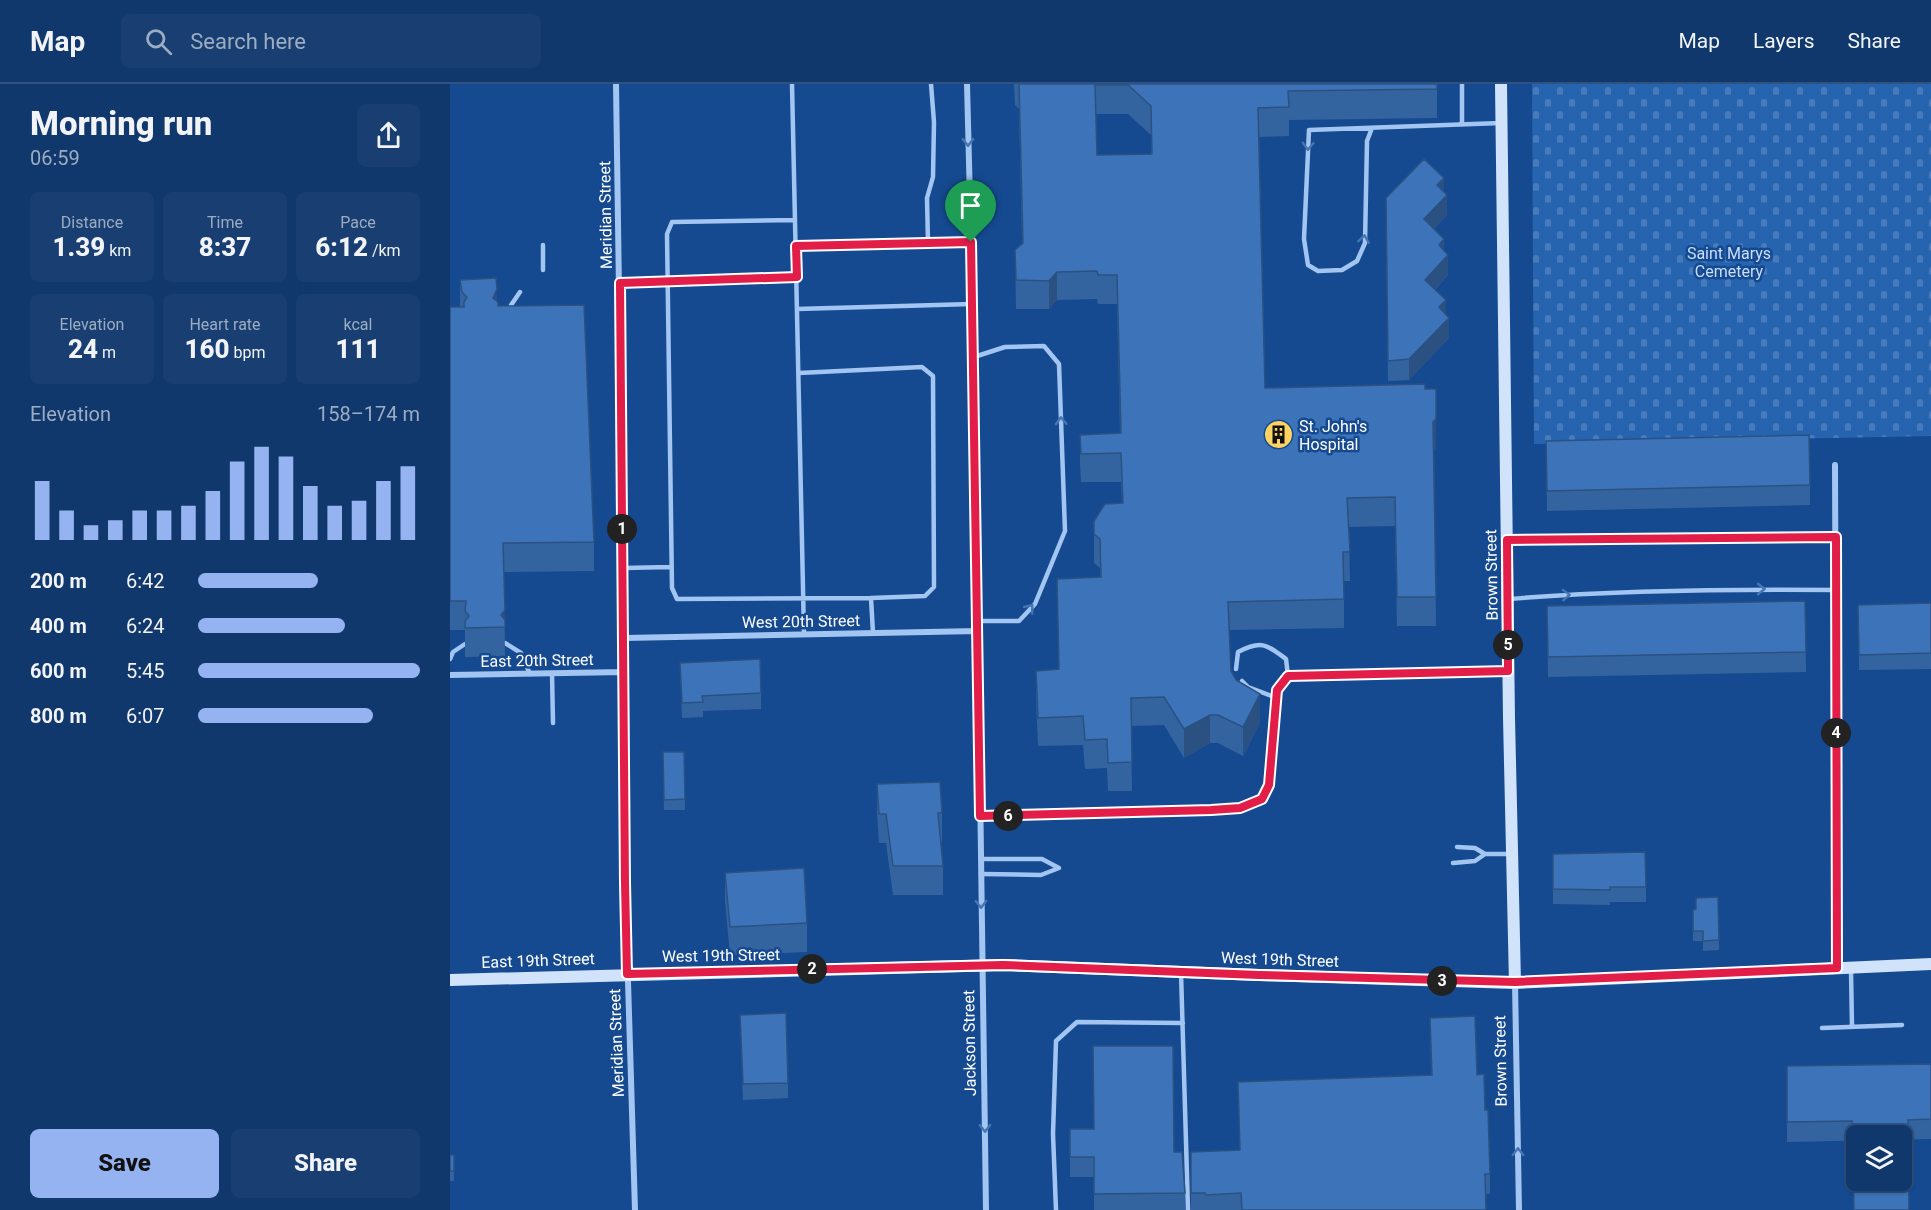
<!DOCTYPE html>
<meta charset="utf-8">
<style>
body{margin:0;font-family:Roboto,sans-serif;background:#193f72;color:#f1f3f6;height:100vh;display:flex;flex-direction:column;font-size:22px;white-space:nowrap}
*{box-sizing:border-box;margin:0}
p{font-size:20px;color:#9cacc2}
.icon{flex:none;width:33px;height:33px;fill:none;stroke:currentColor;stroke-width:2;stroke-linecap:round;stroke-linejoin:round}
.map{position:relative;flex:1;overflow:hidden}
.panel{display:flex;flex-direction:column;background:#10386d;width:450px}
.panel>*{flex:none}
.fabs{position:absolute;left:1396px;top:1041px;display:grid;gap:12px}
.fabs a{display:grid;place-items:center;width:66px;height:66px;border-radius:9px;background:#10386d;box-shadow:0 2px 4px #0004,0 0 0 2px #305280;font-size:30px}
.pin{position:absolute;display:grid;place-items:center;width:51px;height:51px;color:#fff;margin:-62px -26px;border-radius:50% 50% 50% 0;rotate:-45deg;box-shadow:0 0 6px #0007}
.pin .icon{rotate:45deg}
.km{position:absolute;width:30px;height:30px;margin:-15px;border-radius:50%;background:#222;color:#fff;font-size:16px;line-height:30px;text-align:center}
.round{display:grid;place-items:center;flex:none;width:63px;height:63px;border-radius:9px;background:#193f72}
.headline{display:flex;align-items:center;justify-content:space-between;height:102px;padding:0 30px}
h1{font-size:33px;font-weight:800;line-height:45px}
.figures{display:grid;grid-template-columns:repeat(3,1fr);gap:9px;height:102px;padding:6px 30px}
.figures div{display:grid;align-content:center;border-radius:9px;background:#193f72;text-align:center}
.figures b{font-size:26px;font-weight:800}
.figures small{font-size:16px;font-weight:400}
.figures p{font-size:16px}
.chart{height:168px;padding:12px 30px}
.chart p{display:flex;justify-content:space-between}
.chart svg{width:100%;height:108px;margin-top:6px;stroke:#95b2f1;stroke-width:6}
.primary-button{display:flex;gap:12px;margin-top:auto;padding:12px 30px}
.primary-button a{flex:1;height:69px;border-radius:9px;background:#95b2f1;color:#111;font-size:24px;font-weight:800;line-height:69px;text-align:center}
.primary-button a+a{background:#193f72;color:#f1f3f6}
ul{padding:0 30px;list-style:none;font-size:20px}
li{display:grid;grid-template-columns:96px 72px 1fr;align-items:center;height:45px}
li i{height:15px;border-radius:8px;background:#95b2f1}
header{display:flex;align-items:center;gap:36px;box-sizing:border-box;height:84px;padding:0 30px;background:#10386d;border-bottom:2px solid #305280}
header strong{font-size:28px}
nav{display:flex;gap:33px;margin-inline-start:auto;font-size:21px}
.search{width:420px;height:54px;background:#193f72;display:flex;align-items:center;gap:15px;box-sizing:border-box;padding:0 21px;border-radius:9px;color:#9cacc2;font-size:22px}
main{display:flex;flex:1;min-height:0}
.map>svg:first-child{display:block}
.cemetery{fill:url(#cemetery-stones)}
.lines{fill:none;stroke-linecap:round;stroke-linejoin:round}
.lane{stroke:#a2c5f1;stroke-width:4.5}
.street{stroke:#a2c5f1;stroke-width:6}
.secondary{stroke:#d0e3fb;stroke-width:12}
.wall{fill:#34649f;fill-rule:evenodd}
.shaded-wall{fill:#2b5182}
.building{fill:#3d74b9;stroke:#2b5182;stroke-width:1.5;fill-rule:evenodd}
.oneway{stroke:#4675b3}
.route-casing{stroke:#fff;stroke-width:12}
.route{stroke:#e11d48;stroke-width:8}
.labels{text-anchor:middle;stroke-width:5;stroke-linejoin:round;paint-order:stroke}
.street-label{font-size:16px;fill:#fff;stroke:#154a91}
.park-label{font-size:16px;fill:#c9dffc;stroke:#154a91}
.poi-label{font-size:16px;fill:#fff;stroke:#154a91;text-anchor:start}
</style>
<header>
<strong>Map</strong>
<div class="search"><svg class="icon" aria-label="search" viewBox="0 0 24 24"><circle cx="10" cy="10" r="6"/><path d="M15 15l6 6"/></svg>Search here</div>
<nav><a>Map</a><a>Layers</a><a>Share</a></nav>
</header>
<main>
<section class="panel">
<div class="headline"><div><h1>Morning run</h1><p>06:59</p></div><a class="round"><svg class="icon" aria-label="share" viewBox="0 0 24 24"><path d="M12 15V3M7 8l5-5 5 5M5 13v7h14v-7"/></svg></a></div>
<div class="figures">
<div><p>Distance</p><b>1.39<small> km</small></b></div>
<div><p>Time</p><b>8:37</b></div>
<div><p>Pace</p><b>6:12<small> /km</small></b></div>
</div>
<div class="figures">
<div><p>Elevation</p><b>24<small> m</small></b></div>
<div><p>Heart rate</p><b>160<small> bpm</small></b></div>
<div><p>kcal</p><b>111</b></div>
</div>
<div class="chart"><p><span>Elevation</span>158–174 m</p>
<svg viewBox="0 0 160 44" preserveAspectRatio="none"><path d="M5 44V20M15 44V32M25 44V38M35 44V36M45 44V32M55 44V32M65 44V30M75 44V24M85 44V12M95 44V6M105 44V10M115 44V22M125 44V30M135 44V28M145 44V20M155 44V14"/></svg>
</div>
<ul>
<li><b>200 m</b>6:42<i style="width:54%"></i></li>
<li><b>400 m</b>6:24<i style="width:66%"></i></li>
<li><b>600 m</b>5:45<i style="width:100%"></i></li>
<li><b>800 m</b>6:07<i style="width:79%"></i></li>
</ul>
<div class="primary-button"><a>Save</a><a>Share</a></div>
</section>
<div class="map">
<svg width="1481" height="1126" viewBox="0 0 1481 1126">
<defs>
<pattern id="cemetery-stones" width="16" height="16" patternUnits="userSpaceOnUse" patternTransform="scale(1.5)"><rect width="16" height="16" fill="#2764b0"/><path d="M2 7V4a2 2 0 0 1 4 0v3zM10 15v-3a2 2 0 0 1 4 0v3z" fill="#477bbc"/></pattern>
</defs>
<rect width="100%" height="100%" fill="#154a91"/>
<path class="cemetery" d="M1082 0H1481V352L1084 360Z"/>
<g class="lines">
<path class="lane" d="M342 0 354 550
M1012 0V40
M922 44 917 57 915 159 907 177 892 186 868 187 858 181 854 155 859 46 1051 39
M345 136 222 138 217 150 222 504 227 515 421 514 423 549
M478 159 477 114 483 93 484 38 481 0
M93 161V186
M346 162 521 158
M170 199 347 193
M347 225 522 220
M57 227 70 208
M524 273 555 263 594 262 609 280 615 447 585 520 569 537H528
M349 289 472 283 483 292 484 503 475 512 421 514
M1058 456 1386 453
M173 484 221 483
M1060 515C1166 506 1279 505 1386 506
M55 559 71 569 80 590
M0 575 3 568 15 560
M786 585 788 568C811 556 816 560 836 575L838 592
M102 589 103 639
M792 597 798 603 827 614
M530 732 761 726 790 724 812 715 819 701 827 606 838 592 1058 587
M1007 763 1025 764 1035 770H1062
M1003 779 1025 777 1035 770
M531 790 591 791 609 784 592 775H531
M1401 886 1402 943
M731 888 738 1126
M1372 944 1452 941
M606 1126 603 1050 606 957 627 938 733 939"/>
<path class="street" d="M166 0 173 484 175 799 185 1126
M517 0 524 273 536 1126
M1385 381 1387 883
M174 554 528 547
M0 591 174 588
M1065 899 1069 1126"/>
<path class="secondary" d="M1051 0 1059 634 1065 899
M0 896 553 881 809 891 1065 899 1481 880"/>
</g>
<path class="wall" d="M564 0H987V34L839 36V52L809 53 815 304 986 364 984 366 986 542H947L945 442 899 443 900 497H894V544L779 546 781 587 810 638 793 672 768 659H760L734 674 714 641 681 642 682 707H658L657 684 635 685 633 661 588 662 586 615V587L609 586 607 495 650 493V484L644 479V437L672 419 671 398H631L630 379V351L670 349 667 220H648L647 215 607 216 599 225H566L565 166 572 160 569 25 565 21ZM646 30H678L701 51V70L647 71Z
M994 107 997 131 984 145 994 166 998 191 985 206 996 230 999 254 959 296 938 297 936 114Z
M10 196 47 217 48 222 144 458V487L54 488 55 572 15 573V546H0V223H10Z
M1096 357 1360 401V421L1097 427Z
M1355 517 1356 588 1098 593 1097 522Z
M1481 519V585L1409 586 1408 521Z
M230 579 311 609V625L253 627V633L232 634Z
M213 668H234L235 726H214Z
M427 700 492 729V758H491L493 782V811H443L436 759H429L427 729Z
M1103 770 1196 803V818H1160V821L1103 820Z
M275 789 357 839V868L280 871 275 817Z
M1268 813 1269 866 1253 867V857H1243V826L1246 825Z
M290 931 338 999V1014L293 1016Z
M980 934 1027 991 1035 1026 1040 1090V1110H1036V1126H741V1109L790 1066 788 998 981 991Z
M1481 980V1055L1337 1058V982Z
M620 1045 724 1068 735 1109V1126H644V1093H620Z
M0 1071H4V1097H0Z"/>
<path class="shaded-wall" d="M994 94V114L987 101Z
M997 111V131L974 155V135Z
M994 155V175L989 161Z
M998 171V191L975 216V196Z
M607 188V216L599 225V197Z
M47 205V234L43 214Z
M996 216V237L989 223Z
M999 234V254L959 296V275Z
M986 305V364L983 367V338Z
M55 526V543L51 531Z
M810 610V638L793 672V643Z
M760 631V659L734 674V645Z"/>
<path class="building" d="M569 0H987V5L838 7 839 23 808 24 815 304 975 300V305H986V335L983 338 986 513H947L945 413 897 414 900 468H893L894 515 778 518 781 587 786 596 810 610 793 643 768 631H760L734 645 714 613 681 614 682 678 658 679 657 655 635 656 633 632 588 634 586 587 609 585 607 495 651 493 650 455 644 450V437L655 420 673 419 671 369 631 370 630 351 671 349 667 191H648L647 187 607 188 599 197 566 196 565 166 573 159ZM645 1H678L701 22 702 70 647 71Z
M974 75 994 94 987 101 997 111 974 135 994 155 989 161 998 171 975 196 996 216 989 223 999 234 959 275 938 277 936 114Z
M46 194 47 205 43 214 48 218V222L134 221 144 458 53 459 55 526 51 531 55 536V543L15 544V537L19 532 15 527 16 517H0V223H14V218L17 213 12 208 10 196Z
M1359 351 1360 401 1097 407 1096 357Z
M1355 517 1356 568 1098 573 1097 522Z
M1481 519V569L1409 571 1408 521Z
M310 575 311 609 252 612 253 618 232 619 230 579Z
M213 668H234L235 715 214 716Z
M490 698 492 729H488L493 782H443L436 730H429L427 700Z
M1195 768 1196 803H1160V806L1103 805V770Z
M354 784 357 839 280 843 275 789Z
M1268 813 1269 856 1253 857V847H1243V826L1246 825V814Z
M336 929 338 999 293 1000 290 931Z
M1025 932 1027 991 1034 990 1035 1026H1038L1040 1090H1035L1036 1126H792L791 1109 756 1111 755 1109H741V1068L790 1066 788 998 982 991 980 934Z
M643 962H723L724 1068H732L735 1109 644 1110V1073H620V1045H644Z
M1481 980V1035L1458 1036 1459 1126H1404L1402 1037 1337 1038V982ZM1407 1052H1452V1096H1407Z
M0 1071H4V1087H0Z"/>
<defs><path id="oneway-chevron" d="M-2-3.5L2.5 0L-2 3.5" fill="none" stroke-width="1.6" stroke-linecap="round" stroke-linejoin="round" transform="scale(1.5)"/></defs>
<g class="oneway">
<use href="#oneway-chevron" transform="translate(518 58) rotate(89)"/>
<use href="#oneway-chevron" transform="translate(858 62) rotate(92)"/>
<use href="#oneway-chevron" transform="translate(914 155) rotate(-81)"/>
<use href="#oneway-chevron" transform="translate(611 337) rotate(-92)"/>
<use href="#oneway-chevron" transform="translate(1311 505)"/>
<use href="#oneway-chevron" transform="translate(1116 511) rotate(-2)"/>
<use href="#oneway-chevron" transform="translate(580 524) rotate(-51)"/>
<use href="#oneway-chevron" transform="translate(531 820) rotate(89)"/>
<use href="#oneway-chevron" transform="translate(535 1044) rotate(89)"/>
<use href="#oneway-chevron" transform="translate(1068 1068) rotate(-91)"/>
</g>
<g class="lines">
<defs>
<path id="route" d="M521 158 530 732 761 726 790 724 812 715 819 701 827 606 838 592 1058 587 1057 456 1386 453 1387 884 1065 898 809 891 553 881 177 890 175 799 170 199 347 193 346 162Z"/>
</defs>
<use href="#route" class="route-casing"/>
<use href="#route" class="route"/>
</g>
<defs>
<symbol id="building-disc" viewBox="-11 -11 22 22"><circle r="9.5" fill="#ffd361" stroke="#154a91"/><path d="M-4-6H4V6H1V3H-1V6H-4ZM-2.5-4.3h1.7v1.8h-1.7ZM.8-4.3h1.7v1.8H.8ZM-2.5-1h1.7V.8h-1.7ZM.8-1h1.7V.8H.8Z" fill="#111"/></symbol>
</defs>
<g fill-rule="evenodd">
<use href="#building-disc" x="812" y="334" width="33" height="33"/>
</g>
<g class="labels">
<g class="street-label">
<text transform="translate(155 131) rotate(-91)" y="6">Meridian Street</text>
<text transform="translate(1041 491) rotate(-91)" y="6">Brown Street</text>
<text transform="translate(351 537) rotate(-1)" y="6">West 20th Street</text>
<text transform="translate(87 576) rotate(-1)" y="6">East 20th Street</text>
<text transform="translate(271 871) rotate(-1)" y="6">West 19th Street</text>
<text transform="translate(830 875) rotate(2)" y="6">West 19th Street</text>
<text transform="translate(88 876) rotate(-2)" y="6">East 19th Street</text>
<text transform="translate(166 959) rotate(-92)" y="6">Meridian Street</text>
<text transform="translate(519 959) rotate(-91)" y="6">Jackson Street</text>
<text transform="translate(1050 977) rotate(-91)" y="6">Brown Street</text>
</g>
<g class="park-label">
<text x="1279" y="175">Saint Marys<tspan x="1279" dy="18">Cemetery</tspan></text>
</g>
<g class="poi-label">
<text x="849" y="348">St. John's<tspan x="849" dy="18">Hospital</tspan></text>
</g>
</g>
</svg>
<div class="fabs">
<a><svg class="icon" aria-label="layers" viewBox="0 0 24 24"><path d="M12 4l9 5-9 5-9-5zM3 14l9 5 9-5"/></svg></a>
</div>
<div class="pin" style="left:521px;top:158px;background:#1e9e55"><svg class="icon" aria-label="arrive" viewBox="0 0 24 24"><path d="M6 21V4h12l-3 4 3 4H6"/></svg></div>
<b class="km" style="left:172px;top:445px">1</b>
<b class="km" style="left:362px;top:885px">2</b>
<b class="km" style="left:992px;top:897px">3</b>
<b class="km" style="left:1386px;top:649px">4</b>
<b class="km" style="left:1058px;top:561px">5</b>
<b class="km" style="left:558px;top:732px">6</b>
</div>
</main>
